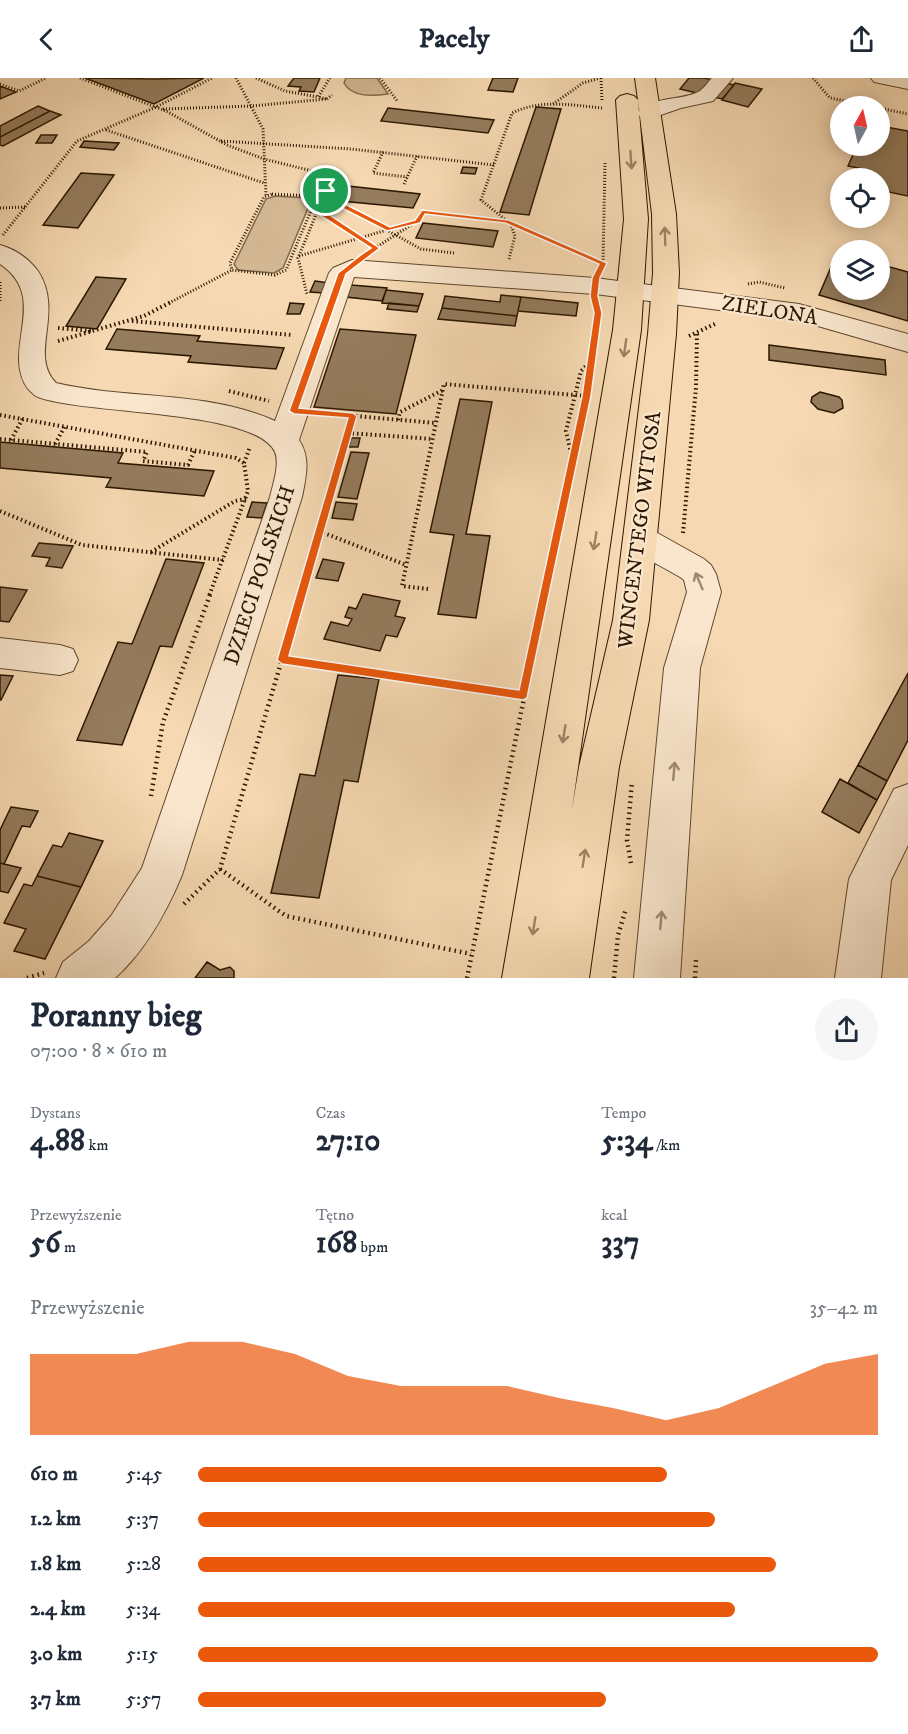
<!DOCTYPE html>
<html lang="pl">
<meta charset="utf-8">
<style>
body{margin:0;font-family:"IM FELL DW Pica",serif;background:#f6f6f7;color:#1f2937;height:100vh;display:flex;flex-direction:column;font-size:22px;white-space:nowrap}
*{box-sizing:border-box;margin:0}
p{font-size:20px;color:#747a83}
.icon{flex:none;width:33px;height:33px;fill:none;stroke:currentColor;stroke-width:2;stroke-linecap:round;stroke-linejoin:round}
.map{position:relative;height:900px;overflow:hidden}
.sheet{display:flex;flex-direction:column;background:#fff;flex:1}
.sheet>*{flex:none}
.needle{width:39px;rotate:8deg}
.controls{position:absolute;left:830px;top:18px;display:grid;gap:12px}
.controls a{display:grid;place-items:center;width:60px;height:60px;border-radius:50%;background:#fff;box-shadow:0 3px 15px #0003;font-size:30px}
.pin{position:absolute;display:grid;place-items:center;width:51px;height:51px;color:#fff;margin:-26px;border:3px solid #fff;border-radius:50%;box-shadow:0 2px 6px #0007}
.round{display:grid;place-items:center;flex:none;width:63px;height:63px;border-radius:32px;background:#f6f6f7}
.summary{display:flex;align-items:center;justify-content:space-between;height:102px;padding:0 30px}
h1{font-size:33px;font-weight:800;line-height:45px}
.figures{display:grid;grid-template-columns:repeat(3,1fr);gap:9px;height:102px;padding:6px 30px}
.figures div{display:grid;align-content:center}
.figures b{font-size:30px;font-weight:800}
.figures small{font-size:16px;font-weight:400}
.figures p{font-size:16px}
.chart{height:168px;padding:12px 30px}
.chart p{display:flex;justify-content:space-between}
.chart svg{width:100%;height:108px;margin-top:6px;fill:#ea580c;opacity:.7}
ul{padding:0 30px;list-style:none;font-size:20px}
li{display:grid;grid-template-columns:96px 72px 1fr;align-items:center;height:45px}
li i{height:15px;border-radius:8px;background:#ea580c}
header{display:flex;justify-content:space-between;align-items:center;height:78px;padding:0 30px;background:#fff;font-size:27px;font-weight:800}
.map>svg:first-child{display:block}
.green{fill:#d4b894;stroke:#80684a;stroke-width:1.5}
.building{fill:#957c5d;stroke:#2c1700;stroke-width:1.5}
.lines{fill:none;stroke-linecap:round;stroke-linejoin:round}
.minor-casing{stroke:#5e482c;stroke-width:2}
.major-casing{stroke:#2c1700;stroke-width:2}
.path-far2{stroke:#2c1700;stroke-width:3;stroke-dasharray:1 2;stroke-linecap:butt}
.path-far1{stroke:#2c1700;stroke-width:4;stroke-dasharray:1.5 3;stroke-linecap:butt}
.path{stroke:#2c1700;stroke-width:4.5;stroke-dasharray:1.5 4;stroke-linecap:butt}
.minor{fill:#f9e6cd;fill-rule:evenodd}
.major{fill:#f6d9b2;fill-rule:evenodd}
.oneway{stroke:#9b8262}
.oneway2{stroke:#9d8971}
.route{fill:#ea580c;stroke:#fff;stroke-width:1.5;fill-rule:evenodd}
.labels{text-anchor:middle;stroke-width:4.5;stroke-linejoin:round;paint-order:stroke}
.street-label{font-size:21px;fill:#2c1700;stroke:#f9e6cd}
</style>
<header><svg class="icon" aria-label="back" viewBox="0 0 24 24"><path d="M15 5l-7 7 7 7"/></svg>Pacely<svg class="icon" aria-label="share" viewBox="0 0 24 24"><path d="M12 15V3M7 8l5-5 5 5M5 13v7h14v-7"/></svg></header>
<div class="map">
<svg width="908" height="900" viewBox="0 0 908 900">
<rect width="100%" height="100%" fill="#f6d9b2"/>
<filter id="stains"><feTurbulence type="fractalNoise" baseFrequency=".00333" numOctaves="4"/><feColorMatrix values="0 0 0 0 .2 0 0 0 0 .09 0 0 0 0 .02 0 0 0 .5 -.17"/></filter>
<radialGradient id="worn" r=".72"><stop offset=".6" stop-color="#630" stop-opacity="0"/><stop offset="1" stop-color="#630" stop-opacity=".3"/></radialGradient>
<path class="green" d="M346 0H377L388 16C374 18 352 20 344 5Z
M275 118 307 120 311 123 283 190 274 195 238 192 234 186 266 121Z"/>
<path class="building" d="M85 0 155 1 204 0 154 26Z
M294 0H320L314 14 299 13 301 9 288 8Z
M493 0H518L513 14 488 12Z
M689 0H704L734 7 722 21 680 11Z
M735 5 762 11 748 29 722 22Z
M0 8 16 14 0 21Z
M38 28 50 33 0 59V48Z
M536 29 561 31 529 137 500 134Z
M388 30 442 36 494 42 488 55 381 43Z
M50 33 61 37 3 68 0 67V59Z
M880 48 908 53V118L879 112V100H859L863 91 848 88 857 68H879Z
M41 57H57L52 65H36Z
M84 63 119 65 114 72 80 69Z
M463 89 477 90 475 96 461 95Z
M81 95 114 97 78 150 43 147Z
M348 108 420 116 413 130 341 123Z
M423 145 498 153 493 169 416 160Z
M837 175 840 176V212H879V186L908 194V243L819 217Z
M96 199 126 201 97 251 66 248Z
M315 203 330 205 324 215 310 214Z
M351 207 387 210 382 223 346 219Z
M386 212 423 216 419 228 382 225Z
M501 217 521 219 517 238 442 230 445 218 500 224Z
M521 219 578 225 576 238 518 233Z
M290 225 304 226 300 236H287Z
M389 225 419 228 417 234 387 231Z
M442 230 517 238 515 248 438 241Z
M117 251 200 258 197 263 284 270 276 291 188 284 191 278 106 271Z
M340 251 416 257 396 336 314 329Z
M769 267 885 282 886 297 769 282Z
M820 314 839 319 842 322 843 330 834 335 818 331 811 324 812 319Z
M460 321 492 324 466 456 490 458 476 540 438 536 454 457 430 454Z
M351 360H360L358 369H349Z
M0 364 123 375 118 385 214 393 204 418 106 409 111 400 0 390Z
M351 374 369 375 357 421 338 419Z
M252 424 267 425 262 440 247 439Z
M336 424 357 426 353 442 332 440Z
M39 465 73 468 62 490 46 488 50 480 32 478Z
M166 481 204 485 172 569 160 568 122 667 77 662 118 564 132 566Z
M323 481 344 485 338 503 316 500Z
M0 509 27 512 9 544 0 543Z
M363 516 400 523 395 538 405 540 397 559 386 557 380 573 324 561 331 544 348 548 352 541 345 539 349 529 356 531Z
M908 595V662L887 703 858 687Z
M0 597 13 598 1 622H0Z
M338 597 379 601 358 704 344 702 319 820 271 815 300 696 315 698Z
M858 687 887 703 877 722 848 705Z
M840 701 877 722 859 755 822 734Z
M11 729 38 733 30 749 22 748 4 786 0 785V752Z
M69 755 103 763 81 809 37 798 53 767 62 769Z
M0 785 21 790 8 815 0 813Z
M37 798 81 809 45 881 14 873 26 851 4 845 24 806 32 808Z
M207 884 220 892 230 889 234 893V900H195Z"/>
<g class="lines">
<defs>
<path id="minor" d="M712 0H733L713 23 681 30 649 41 641 40 638 35C650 18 681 23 698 14 703 12 708 4 712 0Z
M871 0H908V11L874 4Z
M0 167C15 171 29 181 38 193 65 235 28 276 56 305 128 322 206 312 275 343L329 195 333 190 352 182 595 200 799 226 908 256V274L797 242 595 216 354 199 299 362C311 380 306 399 302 419L182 797C166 835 146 872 115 900H56L63 884 89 863 111 838 142 790 270 419C273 406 280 386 275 374 255 331 85 337 38 319 34 318 32 314 28 311 0 272 51 220 0 186Z
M640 449 652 452 704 481 711 487 716 496 721 514 700 590 680 900H634L664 590 687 514 684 502 680 499 628 470 623 461 628 452Z
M0 560 60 567 73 571 78 582 73 593 60 597 0 590Z
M908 706V767L891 802 881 900H835L849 801 894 711Z"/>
<path id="major" d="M635 0H655L676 136 679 195 676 256 649 542 619 689 589 900H502L613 252 624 141 616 22 620 18 627 16 634 18 638 22ZM638 22 652 136 653 195 648 256 613 542 579 689 572 731 641 252 648 141Z"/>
</defs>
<use href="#minor" class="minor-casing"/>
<use href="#major" class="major-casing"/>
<path class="path-far2" d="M80 0 166 33 227 67 264 81 332 98 298 180 307 216
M236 0 263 51 266 117
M256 0 285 13 318 19 330 0
M380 0 398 24
M601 0 602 23
M813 0 830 20 872 28
M0 6 19 13 46 0
M327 21 332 17
M553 26 583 5 600 0
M602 30C571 27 541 21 512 35L481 122 507 143 603 185
M879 30 908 36
M163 31 251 28 327 21 318 19
M106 52 264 105
M221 63 351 71 494 87
M383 74 373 95 407 99
M404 106 417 78
M326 113 343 128 421 171 454 175
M272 116 310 118 315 123 286 192 275 197 232 192 230 185 264 119Z
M0 130 25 129
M318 133 376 169
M3 157 77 63 156 29 212 0
M375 170 411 147
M299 178 417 143 422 134 505 143
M509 181 515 158 510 145
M600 190 603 185 605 85
M0 204V224
M748 206 759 204 785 210
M169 225 232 192"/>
<path class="path-far1" d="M132 243 292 257
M58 250 92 253
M689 258 717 245
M58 263 144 238 171 224
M591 296 597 244 596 227
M229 313 269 323
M320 335 436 345
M0 337 236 380 244 385 248 413 209 518
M398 342 400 334 443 312
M348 355 433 361
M0 361 147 374 143 383 188 387 195 372
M11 362 23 340
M55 366 65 348
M572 380 566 353 581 293 589 285
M244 385 250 369
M0 433 82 467 223 482
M319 453 406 487
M683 455 696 309 697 255
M151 474 235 423 246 421
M428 511 402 508 444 306 587 318
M300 518 353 338
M544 518 583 336"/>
<path class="path" d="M282 582 523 617
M151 718 163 644 210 517
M631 785 627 762 632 703
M220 791 286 838 471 876
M184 826 220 791 301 517
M27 900 44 895
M467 900 545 517
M614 900 618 857 626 831
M695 900 696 881"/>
<use href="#minor" class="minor"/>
<use href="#major" class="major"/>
</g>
<defs><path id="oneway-shaft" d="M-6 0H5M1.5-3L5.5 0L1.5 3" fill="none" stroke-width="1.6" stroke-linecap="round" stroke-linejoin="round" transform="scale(1.5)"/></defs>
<g class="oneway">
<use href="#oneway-shaft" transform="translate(631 82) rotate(86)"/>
<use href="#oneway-shaft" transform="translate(665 158) rotate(-92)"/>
<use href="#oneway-shaft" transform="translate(625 270) rotate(98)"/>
<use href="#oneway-shaft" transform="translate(595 463) rotate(99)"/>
<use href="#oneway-shaft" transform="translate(564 656) rotate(99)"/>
<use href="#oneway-shaft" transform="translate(584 780) rotate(-81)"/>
<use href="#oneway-shaft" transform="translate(534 848) rotate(99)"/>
</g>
<g class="oneway2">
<use href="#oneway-shaft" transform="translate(699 503) rotate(-113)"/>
<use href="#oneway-shaft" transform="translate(674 693) rotate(-85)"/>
<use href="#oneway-shaft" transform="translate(661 842) rotate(-85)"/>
</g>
<path class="route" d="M326 111 345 126 390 149 415 142 422 132 509 142 607 185 600 200 598 218 602 235 591 318 527 620 523 622 282 586 277 582 348 340 294 336 289 333 338 195C350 186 359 177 371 170L315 134 322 113ZM327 118 340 129 387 153 420 145 425 136 505 145 599 186 592 200 590 218 594 235 582 318 519 612 289 578 357 338 353 335 299 330 346 196 380 170 322 132Z"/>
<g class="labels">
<g class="street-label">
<text transform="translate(770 232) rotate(9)" y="7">ZIELONA</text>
<text transform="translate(639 452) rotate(-83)" y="7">WINCENTEGO WITOSA</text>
<text transform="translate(259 497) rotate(-72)" y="7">DZIECI POLSKICH</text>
</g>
</g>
<rect width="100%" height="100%" filter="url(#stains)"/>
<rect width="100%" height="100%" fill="url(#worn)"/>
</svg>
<div class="controls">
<a><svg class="needle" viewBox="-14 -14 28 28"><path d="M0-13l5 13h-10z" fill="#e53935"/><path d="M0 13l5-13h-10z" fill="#747a83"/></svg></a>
<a><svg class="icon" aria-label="locate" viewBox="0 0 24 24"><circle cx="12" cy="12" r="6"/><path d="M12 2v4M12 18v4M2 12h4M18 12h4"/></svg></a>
<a><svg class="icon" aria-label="layers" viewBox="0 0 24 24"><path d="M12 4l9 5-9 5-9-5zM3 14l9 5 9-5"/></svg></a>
</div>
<div class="pin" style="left:326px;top:113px;background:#1e9e55"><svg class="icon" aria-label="arrive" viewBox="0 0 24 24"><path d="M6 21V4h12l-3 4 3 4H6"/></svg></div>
</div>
<section class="sheet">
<div class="summary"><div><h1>Poranny bieg</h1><p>07:00 · 8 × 610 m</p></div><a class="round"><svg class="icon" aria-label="share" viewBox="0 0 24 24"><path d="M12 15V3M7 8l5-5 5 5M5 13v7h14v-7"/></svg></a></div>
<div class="figures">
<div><p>Dystans</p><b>4.88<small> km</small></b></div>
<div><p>Czas</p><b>27:10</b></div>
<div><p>Tempo</p><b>5:34<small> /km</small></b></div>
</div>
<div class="figures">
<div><p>Przewyższenie</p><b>56<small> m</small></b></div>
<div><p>Tętno</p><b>168<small> bpm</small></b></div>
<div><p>kcal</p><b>337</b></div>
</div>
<div class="chart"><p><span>Przewyższenie</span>35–42 m</p>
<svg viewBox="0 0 160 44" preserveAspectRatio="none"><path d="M0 44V11L10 11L20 11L30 6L40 6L50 11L60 20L70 24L80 24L90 24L100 29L110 33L120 38L130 33L140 24L150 15L160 11V44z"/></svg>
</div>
<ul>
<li><b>610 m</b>5:45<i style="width:69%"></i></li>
<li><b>1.2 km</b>5:37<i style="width:76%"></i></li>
<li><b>1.8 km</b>5:28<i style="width:85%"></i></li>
<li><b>2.4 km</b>5:34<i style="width:79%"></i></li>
<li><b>3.0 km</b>5:15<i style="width:100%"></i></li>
<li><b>3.7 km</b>5:57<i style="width:60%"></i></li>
</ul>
</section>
